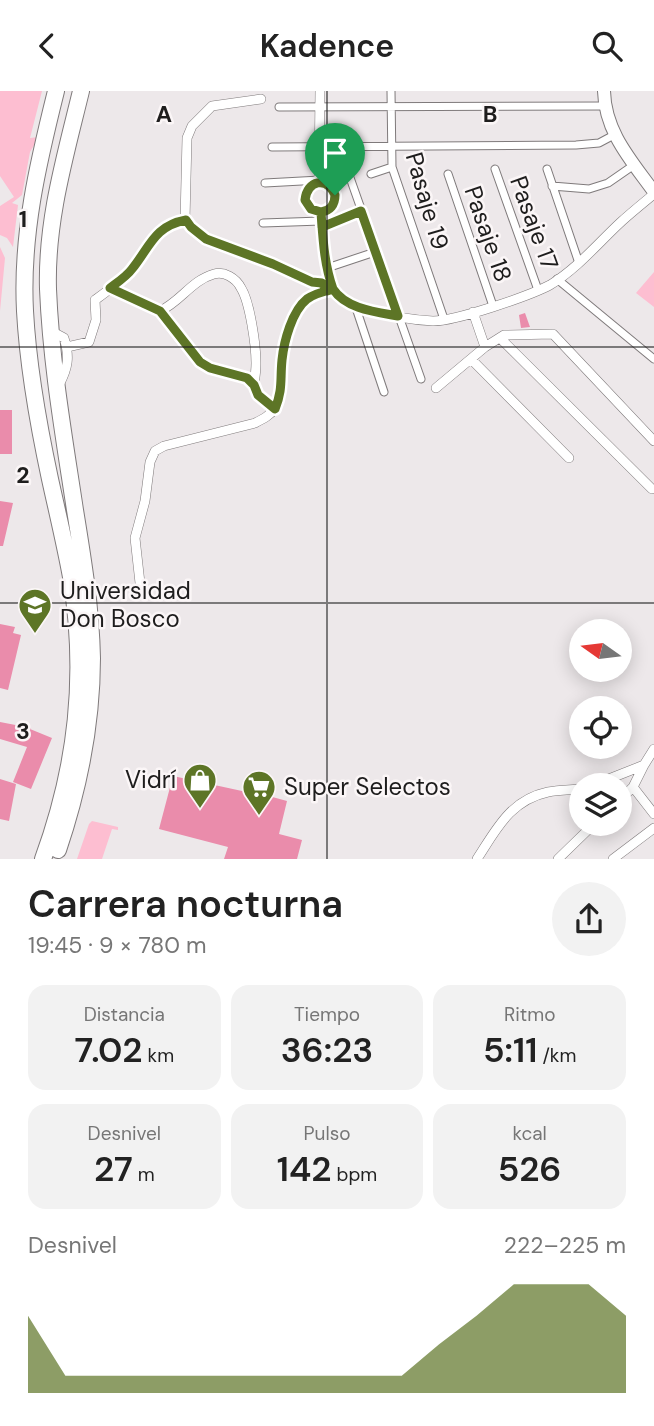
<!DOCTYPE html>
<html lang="es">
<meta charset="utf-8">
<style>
body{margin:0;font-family:"DM Sans",sans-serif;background:#f2f2f2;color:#222;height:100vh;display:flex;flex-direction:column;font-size:26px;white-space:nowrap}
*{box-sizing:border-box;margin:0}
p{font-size:23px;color:#767676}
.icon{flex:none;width:38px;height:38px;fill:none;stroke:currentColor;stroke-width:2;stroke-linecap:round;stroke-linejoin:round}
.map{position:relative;height:768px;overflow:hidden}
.drawer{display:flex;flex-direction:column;background:#fff;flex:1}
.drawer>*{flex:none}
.needle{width:46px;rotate:284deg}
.tools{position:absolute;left:569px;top:528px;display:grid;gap:14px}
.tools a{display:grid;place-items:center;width:63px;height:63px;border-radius:50%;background:#fff;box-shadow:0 4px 18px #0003;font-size:35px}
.pin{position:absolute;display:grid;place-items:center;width:60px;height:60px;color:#fff;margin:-72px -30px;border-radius:50% 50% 50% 0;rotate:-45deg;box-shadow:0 0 7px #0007}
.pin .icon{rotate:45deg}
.round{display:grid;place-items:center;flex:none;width:74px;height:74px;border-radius:37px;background:#f2f2f2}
.summary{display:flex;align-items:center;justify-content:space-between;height:119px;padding:0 28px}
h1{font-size:38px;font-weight:600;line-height:52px}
.stats{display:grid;grid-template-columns:repeat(3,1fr);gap:10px;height:119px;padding:7px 28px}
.stats div{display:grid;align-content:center;border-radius:18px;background:#f2f2f2;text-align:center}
.stats b{font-size:35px;font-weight:600}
.stats small{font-size:19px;font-weight:400}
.stats p{font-size:19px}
.chart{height:196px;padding:14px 28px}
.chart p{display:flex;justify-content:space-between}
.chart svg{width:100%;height:126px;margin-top:7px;fill:#5d7526;opacity:.7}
header{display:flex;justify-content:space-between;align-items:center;height:91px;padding:0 28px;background:#fff;font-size:32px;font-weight:600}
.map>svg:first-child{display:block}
.green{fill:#fdbed1}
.building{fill:#ea8cab}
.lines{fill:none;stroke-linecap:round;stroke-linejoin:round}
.pedestrian-casing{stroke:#7f7a7b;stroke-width:9}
.minor-casing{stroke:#7f7a7b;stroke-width:10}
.tertiary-casing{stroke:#7f7a7b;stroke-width:14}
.trunk-casing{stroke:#7f7a7b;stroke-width:18}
.pedestrian{stroke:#fff;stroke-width:7}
.minor{stroke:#fff;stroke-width:9}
.tertiary{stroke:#fff;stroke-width:12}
.trunk{stroke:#fff;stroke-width:16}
.route-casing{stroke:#fff;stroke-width:14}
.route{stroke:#5d7526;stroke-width:9}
.grid{fill:none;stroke:#1e1d1d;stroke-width:2;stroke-opacity:0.55}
.labels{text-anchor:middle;stroke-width:5;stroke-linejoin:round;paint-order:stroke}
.street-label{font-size:24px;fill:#1e1d1d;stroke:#fbf6f7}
.poi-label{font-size:24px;fill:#1e1d1d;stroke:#fbf6f7;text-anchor:start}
.grid-label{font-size:23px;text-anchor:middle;font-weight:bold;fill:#1e1d1d;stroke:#fbf6f7;stroke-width:5;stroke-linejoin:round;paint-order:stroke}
</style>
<header><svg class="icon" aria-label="back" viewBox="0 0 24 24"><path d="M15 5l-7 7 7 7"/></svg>Kadence<svg class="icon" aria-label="search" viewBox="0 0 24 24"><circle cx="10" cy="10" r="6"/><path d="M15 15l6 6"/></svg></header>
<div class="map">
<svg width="654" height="768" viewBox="0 0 654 768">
<rect width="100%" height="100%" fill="#ede8ea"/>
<path class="green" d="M0 0H42L30 47 39 46 30 61 22 104 12 112 18 114 13 156 7 147 0 144V115L14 106 0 85Z
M0 156 5 167 0 220Z
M654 181V216L636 202Z
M92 730 118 736V739L112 738 102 768H77L89 733Z"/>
<path class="building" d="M525 222 530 236 521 237 519 224Z
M0 319H12V363H0Z
M0 410 13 412 3 455H0Z
M0 533 15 536 13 542 21 544 8 599 0 597Z
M0 631 31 637 30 638 52 647 31 698 13 691 27 656 0 648Z
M173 685 242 700 243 698 287 710 279 743 302 749 297 768H224L228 756 159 738Z
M0 688 16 693 9 730 0 728Z"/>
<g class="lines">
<defs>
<path id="pedestrian" d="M391 0 392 76 444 228
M279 16 605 15
M272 56 576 54 599 52 614 44
M495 78 538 199
M547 78 579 172
M348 81 421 288
M371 83 392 76
M448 83 493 215
M265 92 320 89
M552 95 589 98 608 92 634 74
M263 132 321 130
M322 136 361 120
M327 177 375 161
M557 188 654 268
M355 214 384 301"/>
<path id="minor" d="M261 8 212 15 192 35 187 47 185 129 191 136 206 148 273 173 312 191 322 192 327 200
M319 92 320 0
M305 107a15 15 0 1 1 30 0a15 15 0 1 1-30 0Z
M321 121C323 145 322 185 337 204 345 214 359 215 371 219 390 225 413 229 433 230 456 230 529 205 550 194 578 177 598 152 622 130 632 121 643 112 654 103
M110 197 160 220 200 271 210 277 247 287 254 294 258 304 275 318
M160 220C180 211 192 189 214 183 224 180 236 187 241 197 250 211 256 255 256 272 256 279 255 287 254 294
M473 221 485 256
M51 240 64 247C70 266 68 277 59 294
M500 247 652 398
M67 256 89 251 96 229 95 209C106 201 120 191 130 181 151 159 151 136 185 129
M471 268 569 367
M436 297 485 256 504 244 553 243 654 350
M140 492 135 447 145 410 150 371 155 360 164 355 255 332C263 328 271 324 276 316 283 302 281 287 282 273 283 253 291 220 308 208 315 203 325 200 333 198
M591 695 644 674 654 658
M633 696 654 723
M620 709 633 696 644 674
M477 768C496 739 510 709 548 701 558 699 570 699 581 698
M558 768 594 733
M613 768 654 737"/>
<path id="tertiary" d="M604 0C605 41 631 69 654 101"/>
<path id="trunk" d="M58 759C79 697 92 632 92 567 91 517 83 468 75 419 64 346 51 272 48 198 46 130 65 66 81 0
M43 768C77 675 87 584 71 486 65 453 57 420 50 388 38 332 28 276 25 220 21 144 38 72 56 0"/>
</defs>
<use href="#pedestrian" class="pedestrian-casing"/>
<use href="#minor" class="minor-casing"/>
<use href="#tertiary" class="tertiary-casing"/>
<use href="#trunk" class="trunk-casing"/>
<use href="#pedestrian" class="pedestrian"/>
<use href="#minor" class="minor"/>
<use href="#tertiary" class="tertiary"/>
<use href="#trunk" class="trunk"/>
</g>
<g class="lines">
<defs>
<path id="route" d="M335 104C335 114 330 120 321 121 323 148 324 173 333 198L327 200 322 192 312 191 273 173 206 148 191 136 186 129C154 135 150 156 132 178 127 185 118 191 110 197L160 220 200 271 210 277 247 287 254 294 258 304 275 318C283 298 280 289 282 269 284 250 292 220 307 208 314 203 325 200 333 198 346 218 376 221 398 225L361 120 322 136 321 121 311 118 305 109C307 89 327 85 335 104"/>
</defs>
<use href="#route" class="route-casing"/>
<use href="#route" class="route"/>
</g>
<path class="grid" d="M327 0V768M0 256H654M0 512H654"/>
<defs>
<symbol id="university-pin" viewBox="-11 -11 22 30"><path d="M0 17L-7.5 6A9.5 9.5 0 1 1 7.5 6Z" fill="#5d7526" stroke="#fbf6f7"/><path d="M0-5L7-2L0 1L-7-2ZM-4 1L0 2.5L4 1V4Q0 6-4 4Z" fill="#fff"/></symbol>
<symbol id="shop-pin" viewBox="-11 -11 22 30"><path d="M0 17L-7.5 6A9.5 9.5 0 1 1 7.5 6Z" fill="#5d7526" stroke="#fbf6f7"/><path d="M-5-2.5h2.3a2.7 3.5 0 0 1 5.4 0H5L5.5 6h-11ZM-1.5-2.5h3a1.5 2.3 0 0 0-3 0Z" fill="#fff"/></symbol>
<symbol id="supermarket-pin" viewBox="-11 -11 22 30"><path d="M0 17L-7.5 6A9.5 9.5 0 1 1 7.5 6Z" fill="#5d7526" stroke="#fbf6f7"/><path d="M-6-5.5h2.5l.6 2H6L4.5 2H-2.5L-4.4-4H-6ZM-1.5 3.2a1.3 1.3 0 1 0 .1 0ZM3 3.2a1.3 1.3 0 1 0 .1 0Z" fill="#fff"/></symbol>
</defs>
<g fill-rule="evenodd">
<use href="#university-pin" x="16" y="495" width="38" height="52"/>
<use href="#shop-pin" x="181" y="670" width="38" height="52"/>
<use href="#supermarket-pin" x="240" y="677" width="38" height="52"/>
</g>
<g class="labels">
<g class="street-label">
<text transform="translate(427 110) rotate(74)" y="8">Pasaje 19</text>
<text transform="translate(534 132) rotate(70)" y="8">Pasaje 17</text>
<text transform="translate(488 143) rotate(71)" y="8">Pasaje 18</text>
</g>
<g class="poi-label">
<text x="60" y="508">Universidad<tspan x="60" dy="28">Don Bosco</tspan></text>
<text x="176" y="697" text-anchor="end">Vidrí</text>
<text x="284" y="704">Super Selectos</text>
</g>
</g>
<g class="grid-label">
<text x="164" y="31">A</text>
<text x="490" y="31">B</text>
<text x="23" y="136">1</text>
<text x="23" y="392">2</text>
<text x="23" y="648">3</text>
</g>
</svg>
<div class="tools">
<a><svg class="needle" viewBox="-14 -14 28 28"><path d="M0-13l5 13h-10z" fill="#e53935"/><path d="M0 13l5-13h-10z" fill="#767676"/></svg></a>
<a><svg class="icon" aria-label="locate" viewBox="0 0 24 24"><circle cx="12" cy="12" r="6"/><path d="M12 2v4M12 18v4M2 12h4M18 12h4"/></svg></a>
<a><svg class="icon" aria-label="layers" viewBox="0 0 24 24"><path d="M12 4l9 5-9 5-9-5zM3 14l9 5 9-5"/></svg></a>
</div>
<div class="pin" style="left:335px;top:104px;background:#1e9e55"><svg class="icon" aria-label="arrive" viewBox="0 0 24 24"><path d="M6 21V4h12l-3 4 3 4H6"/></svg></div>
</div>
<section class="drawer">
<div class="summary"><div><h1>Carrera nocturna</h1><p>19:45 · 9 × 780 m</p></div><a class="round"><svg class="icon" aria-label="share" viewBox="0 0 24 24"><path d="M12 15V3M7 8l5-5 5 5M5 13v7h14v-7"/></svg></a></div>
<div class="stats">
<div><p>Distancia</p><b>7.02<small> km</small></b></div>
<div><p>Tiempo</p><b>36:23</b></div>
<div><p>Ritmo</p><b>5:11<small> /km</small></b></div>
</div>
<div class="stats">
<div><p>Desnivel</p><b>27<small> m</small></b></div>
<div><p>Pulso</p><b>142<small> bpm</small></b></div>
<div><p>kcal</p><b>526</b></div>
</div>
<div class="chart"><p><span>Desnivel</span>222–225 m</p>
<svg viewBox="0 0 160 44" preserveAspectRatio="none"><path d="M0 44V17L10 38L20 38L30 38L40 38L50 38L60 38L70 38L80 38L90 38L100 38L110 27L120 17L130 6L140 6L150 6L160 17V44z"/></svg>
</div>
</section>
